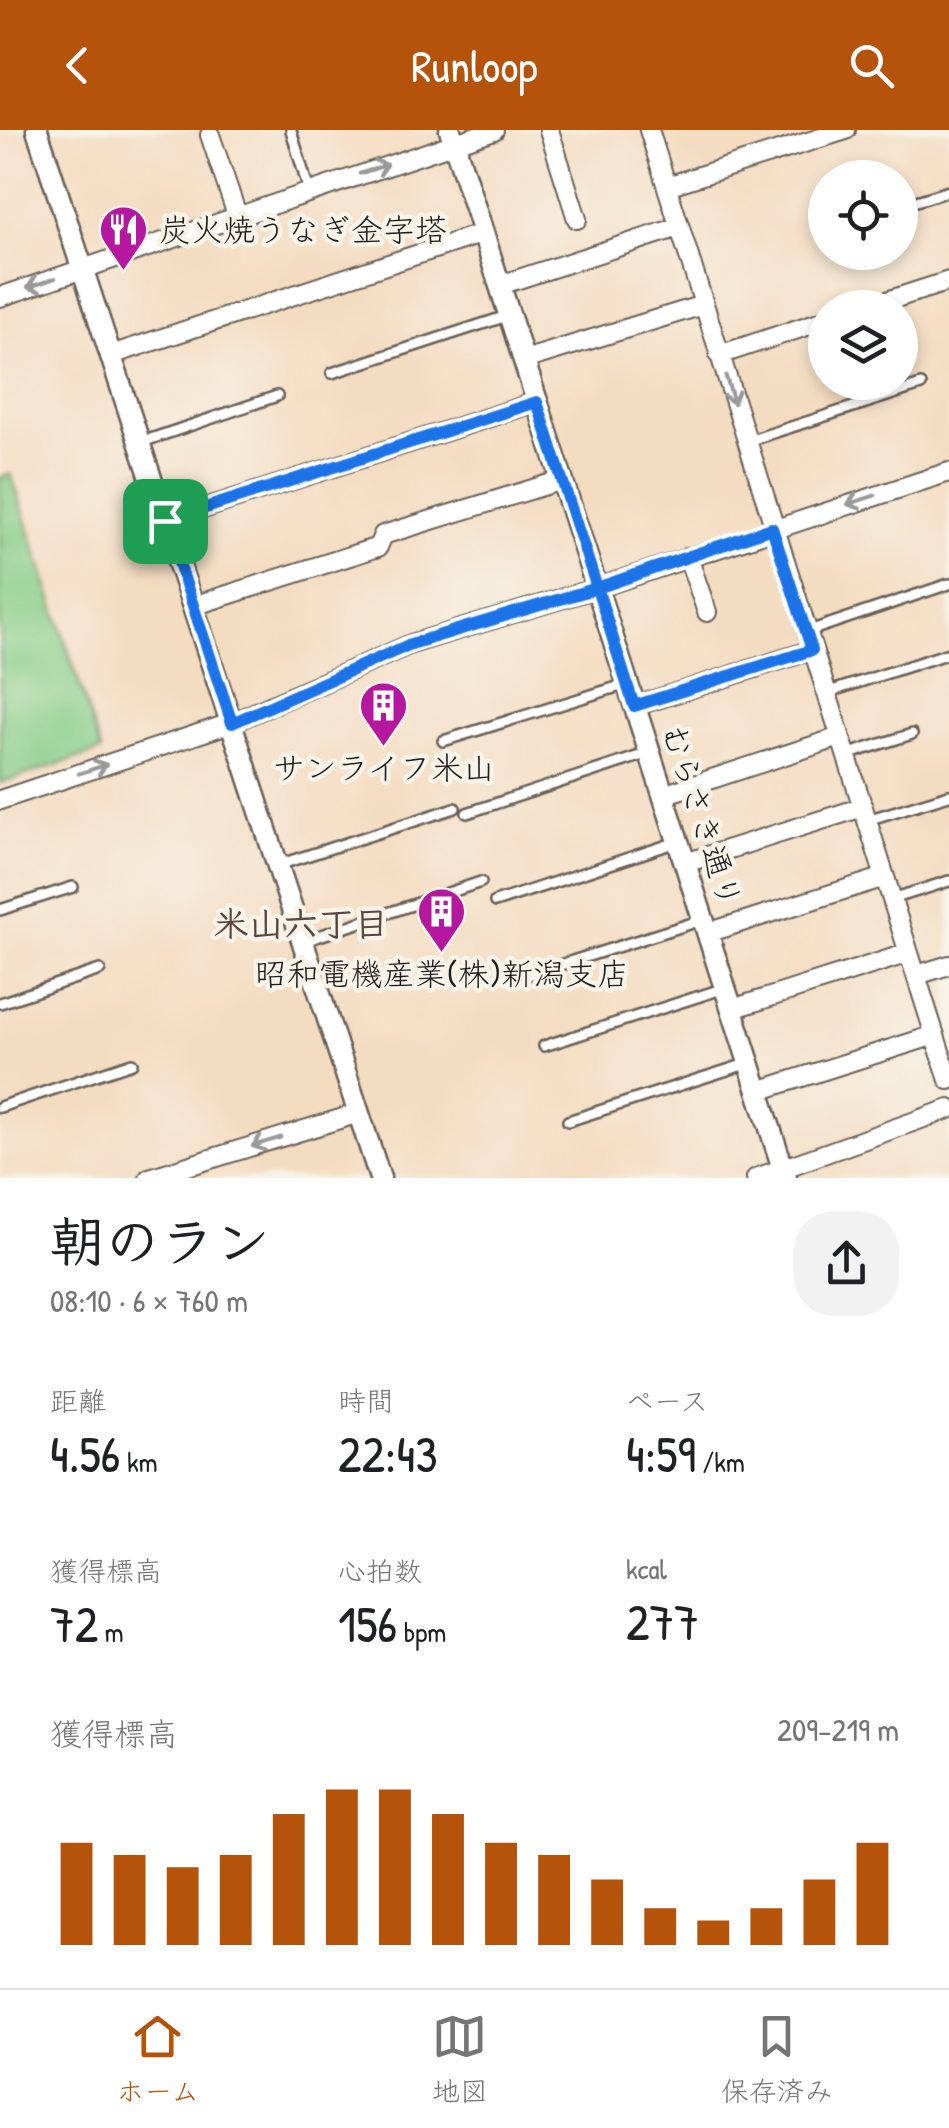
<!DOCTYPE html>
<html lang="ja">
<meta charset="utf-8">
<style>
body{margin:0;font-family:"Patrick Hand","Klee One",sans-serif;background:#f2f2f2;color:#202124;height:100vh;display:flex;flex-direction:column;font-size:38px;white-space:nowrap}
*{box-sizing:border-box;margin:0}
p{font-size:32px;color:#757577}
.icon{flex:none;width:55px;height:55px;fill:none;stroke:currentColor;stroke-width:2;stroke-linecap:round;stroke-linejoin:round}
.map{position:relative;height:1048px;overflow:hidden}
.panel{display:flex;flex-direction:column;background:#fff;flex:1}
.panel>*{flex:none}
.buttons{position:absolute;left:808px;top:30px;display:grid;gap:20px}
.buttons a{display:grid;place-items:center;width:110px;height:110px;border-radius:50%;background:#fff;box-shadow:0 5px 15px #0003;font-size:50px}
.pin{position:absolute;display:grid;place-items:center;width:85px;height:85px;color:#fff;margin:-42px;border-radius:20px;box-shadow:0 5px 15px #0006}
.round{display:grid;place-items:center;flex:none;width:105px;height:105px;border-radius:40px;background:#f2f2f2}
.overview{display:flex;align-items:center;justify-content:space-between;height:170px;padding:0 50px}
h1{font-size:55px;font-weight:600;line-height:75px}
.stats{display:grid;grid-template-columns:repeat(3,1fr);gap:15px;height:170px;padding:10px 50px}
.stats div{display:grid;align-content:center}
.stats b{font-size:50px;font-weight:600}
.stats small{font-size:28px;font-weight:400}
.stats p{font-size:28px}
.chart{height:280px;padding:20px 50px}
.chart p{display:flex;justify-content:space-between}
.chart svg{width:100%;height:180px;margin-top:10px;stroke:#b45309;stroke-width:6}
header{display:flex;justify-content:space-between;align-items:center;height:130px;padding:0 50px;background:#b45309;color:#fff;font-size:45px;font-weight:600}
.dock{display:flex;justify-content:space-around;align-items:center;height:140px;border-top:2px solid #e0e0e0;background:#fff;font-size:28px;color:#757577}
.dock a{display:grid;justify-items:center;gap:5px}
.dock .active{color:#b45309}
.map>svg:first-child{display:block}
.green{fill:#87cd88;stroke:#527452;stroke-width:2.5}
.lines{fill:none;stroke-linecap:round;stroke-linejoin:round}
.service-casing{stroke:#685f56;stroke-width:14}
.minor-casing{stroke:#685f56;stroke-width:22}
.tertiary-casing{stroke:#685f56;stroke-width:25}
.service{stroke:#fff;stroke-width:9}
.minor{stroke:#fff;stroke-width:18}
.tertiary{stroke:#fff;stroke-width:20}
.oneway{stroke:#999}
.route-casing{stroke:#fff;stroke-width:20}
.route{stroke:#1a73e8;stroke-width:12}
.labels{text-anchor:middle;stroke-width:9;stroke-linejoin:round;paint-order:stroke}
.poi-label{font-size:32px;fill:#1c1c1c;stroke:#f7f3e8}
.street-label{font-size:32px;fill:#1c1c1c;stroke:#f7f3e8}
.neighbourhood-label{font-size:35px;font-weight:bold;fill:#5c4642;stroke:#f7f3e8}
</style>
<header><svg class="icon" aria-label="back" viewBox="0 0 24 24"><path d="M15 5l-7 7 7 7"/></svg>Runloop<svg class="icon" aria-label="search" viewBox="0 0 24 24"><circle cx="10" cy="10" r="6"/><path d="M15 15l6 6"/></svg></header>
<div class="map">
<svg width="949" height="1048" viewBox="0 0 949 1048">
<rect width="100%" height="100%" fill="#f7f3e8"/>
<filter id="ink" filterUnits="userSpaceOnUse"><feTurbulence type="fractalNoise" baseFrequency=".01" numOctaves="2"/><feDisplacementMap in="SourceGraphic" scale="20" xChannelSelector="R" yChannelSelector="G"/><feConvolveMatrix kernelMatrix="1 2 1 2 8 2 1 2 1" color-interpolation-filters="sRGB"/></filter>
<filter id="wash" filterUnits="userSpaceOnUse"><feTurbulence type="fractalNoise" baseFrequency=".0048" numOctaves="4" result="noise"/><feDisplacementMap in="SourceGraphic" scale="40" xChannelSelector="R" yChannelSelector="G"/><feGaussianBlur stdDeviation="2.25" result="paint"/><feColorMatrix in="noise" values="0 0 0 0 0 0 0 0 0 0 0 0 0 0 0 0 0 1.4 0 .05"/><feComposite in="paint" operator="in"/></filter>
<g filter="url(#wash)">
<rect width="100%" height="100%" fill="#f4dcc1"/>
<path class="green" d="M11 344 101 621 0 653V347Z"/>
</g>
<g filter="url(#ink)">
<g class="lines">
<defs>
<path id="service" d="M291 0 309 61
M900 76 949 61
M332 243 510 185
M748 311 921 255
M139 313 277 266
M806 502 949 454
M826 563 949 523
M443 611 627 554
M846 625 912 604
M467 683 649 623
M867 690 949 665
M278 735 455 678
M892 769 949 751
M495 772 677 712
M0 780 73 757
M304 811 481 752
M519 848 702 790
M0 873 100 840
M544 916 725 858
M0 977 132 933
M568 991 746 934"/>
<path id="minor" d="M549 0 577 89
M649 0 949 950
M210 5 237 85
M667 56 846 0
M500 155 679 97
M0 167 494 0
M865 178 949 151
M111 225 483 103
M719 225 825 190
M524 230 703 175
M165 391 537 272
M688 427 707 482
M193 476 378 417 383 405 562 350
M635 576 812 520
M663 665 840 607
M0 670 231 593 411 514 597 458 949 342
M685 733 863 677
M707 803 885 747
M917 845 949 835
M732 879 909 823
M758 961 935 905
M149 1048 359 983
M756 1048 949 979"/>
<path id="tertiary" d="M37 0 380 1048
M450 0 786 1048"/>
</defs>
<use href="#service" class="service-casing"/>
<use href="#minor" class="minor-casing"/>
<use href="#tertiary" class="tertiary-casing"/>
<use href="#service" class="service"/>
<use href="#minor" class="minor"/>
<use href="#tertiary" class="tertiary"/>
</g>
<defs><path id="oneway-shaft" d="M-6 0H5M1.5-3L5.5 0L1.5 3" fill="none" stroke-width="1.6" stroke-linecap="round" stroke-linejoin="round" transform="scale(2.5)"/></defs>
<g class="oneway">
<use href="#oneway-shaft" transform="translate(374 39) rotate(-18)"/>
<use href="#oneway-shaft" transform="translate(41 153) rotate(161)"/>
<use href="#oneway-shaft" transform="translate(730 260) rotate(73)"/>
<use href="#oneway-shaft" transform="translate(861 370) rotate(162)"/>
<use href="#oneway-shaft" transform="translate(93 639) rotate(-18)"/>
<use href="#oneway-shaft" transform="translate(266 1012) rotate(163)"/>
</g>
</g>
<g class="lines" filter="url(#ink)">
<defs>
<path id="route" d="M165 391 232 593 411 514 597 458 634 576 812 520 772 398 597 458 537 272 165 391"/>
</defs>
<use href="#route" class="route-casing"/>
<use href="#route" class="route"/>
</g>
<defs>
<symbol id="restaurant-pin" viewBox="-11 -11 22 30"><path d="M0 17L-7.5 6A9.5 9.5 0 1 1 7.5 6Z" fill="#b5179e" stroke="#f7f3e8"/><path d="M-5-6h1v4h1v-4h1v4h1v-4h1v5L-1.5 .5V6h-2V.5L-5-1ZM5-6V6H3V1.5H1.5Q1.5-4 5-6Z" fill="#fff"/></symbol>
<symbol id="building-pin" viewBox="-11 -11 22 30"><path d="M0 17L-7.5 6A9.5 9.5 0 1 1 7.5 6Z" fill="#b5179e" stroke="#f7f3e8"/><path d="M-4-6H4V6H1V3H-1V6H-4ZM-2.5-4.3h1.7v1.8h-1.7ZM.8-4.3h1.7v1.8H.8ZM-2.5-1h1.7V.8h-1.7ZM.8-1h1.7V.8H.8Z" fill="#fff"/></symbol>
</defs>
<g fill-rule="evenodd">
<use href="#restaurant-pin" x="96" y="72" width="55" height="75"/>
<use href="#building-pin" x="356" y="548" width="55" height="75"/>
<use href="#building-pin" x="414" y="754" width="55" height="75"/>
</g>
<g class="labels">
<g class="poi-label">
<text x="159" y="111" text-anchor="start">炭火焼うなぎ金字塔</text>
<text x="384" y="649">サンライフ米山</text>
<text x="442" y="855">昭和電機産業(株)新潟支店</text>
</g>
<g class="street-label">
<text transform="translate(702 686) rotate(72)" y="11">むらさき通り</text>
</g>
<g class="neighbourhood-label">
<text x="301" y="806">米山六丁目</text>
</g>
</g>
</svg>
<div class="buttons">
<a><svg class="icon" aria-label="locate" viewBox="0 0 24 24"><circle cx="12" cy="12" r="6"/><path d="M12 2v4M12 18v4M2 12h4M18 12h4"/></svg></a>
<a><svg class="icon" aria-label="layers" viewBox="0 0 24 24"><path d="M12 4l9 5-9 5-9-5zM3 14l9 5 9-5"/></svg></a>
</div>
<div class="pin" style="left:165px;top:391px;background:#1e9e55"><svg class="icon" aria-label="arrive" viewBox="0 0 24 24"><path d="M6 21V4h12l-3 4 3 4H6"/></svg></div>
</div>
<section class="panel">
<div class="overview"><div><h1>朝のラン</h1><p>08:10 · 6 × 760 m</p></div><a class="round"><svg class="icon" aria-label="share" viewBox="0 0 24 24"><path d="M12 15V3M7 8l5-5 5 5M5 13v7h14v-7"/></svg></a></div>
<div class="stats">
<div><p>距離</p><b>4.56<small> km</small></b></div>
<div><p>時間</p><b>22:43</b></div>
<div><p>ペース</p><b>4:59<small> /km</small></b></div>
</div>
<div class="stats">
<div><p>獲得標高</p><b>72<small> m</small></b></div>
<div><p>心拍数</p><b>156<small> bpm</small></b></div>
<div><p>kcal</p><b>277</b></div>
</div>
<div class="chart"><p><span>獲得標高</span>209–219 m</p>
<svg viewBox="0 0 160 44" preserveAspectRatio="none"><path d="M5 44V19M15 44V22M25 44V25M35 44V22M45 44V12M55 44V6M65 44V6M75 44V12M85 44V19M95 44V22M105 44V28M115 44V35M125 44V38M135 44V35M145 44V28M155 44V19"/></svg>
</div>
</section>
<nav class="dock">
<a class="active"><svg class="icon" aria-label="home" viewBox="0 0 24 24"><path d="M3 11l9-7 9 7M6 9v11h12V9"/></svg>ホーム</a>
<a><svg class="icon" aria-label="map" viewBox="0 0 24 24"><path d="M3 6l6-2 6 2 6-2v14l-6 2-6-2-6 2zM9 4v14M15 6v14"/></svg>地図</a>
<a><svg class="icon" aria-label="saved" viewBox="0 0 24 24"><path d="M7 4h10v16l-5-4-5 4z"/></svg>保存済み</a>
</nav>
